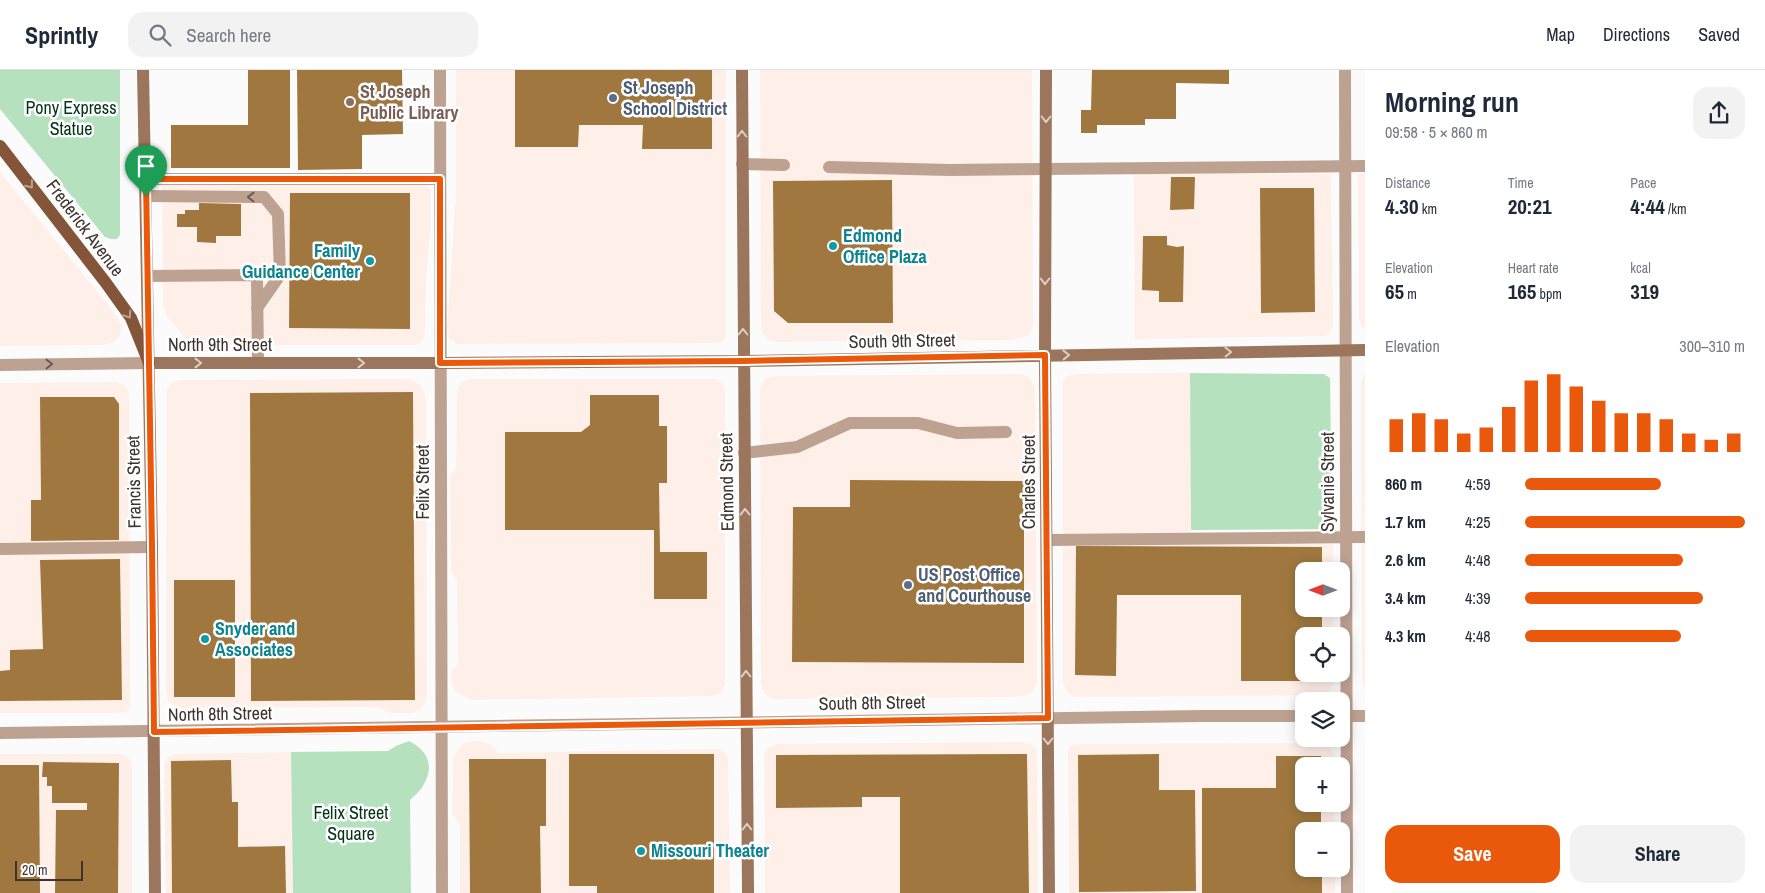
<!DOCTYPE html>
<meta charset="utf-8">
<style>
body{margin:0;font-family:"Archivo Narrow",sans-serif;background:#f2f2f3;color:#1f2937;height:100vh;display:flex;flex-direction:column;font-size:19px;white-space:nowrap}
*{box-sizing:border-box;margin:0}
p{font-size:16px;color:#747a83}
.icon{flex:none;width:28px;height:28px;fill:none;stroke:currentColor;stroke-width:2;stroke-linecap:round;stroke-linejoin:round}
.map{position:relative;flex:1;overflow:hidden}
.details{display:flex;flex-direction:column;background:#fff;width:400px}
.details>*{flex:none}
.needle{width:32px;rotate:270deg}
.fabs{position:absolute;left:1295px;top:492px;display:grid;gap:10px}
.fabs a{display:grid;place-items:center;width:55px;height:55px;border-radius:10px;background:#fff;box-shadow:0 2px 12px #0003;font-size:25px}
.scale{position:absolute;left:15px;bottom:12px;width:68px;box-sizing:border-box;padding-left:5px;border:2px solid #3e342d;border-top:0;font-size:14px;line-height:18px;white-space:nowrap;color:#3e342d;-webkit-text-stroke:4px #fff;paint-order:stroke}
.pin{position:absolute;display:grid;place-items:center;width:42px;height:42px;color:#fff;margin:-51px -21px;border-radius:50% 50% 50% 0;rotate:-45deg;box-shadow:0 0 5px #0007}
.pin .icon{rotate:45deg}
.round{display:grid;place-items:center;flex:none;width:52px;height:52px;border-radius:15px;background:#f2f2f3}
.summary{display:flex;align-items:center;justify-content:space-between;height:85px;padding:0 20px}
h1{font-size:28px;font-weight:700;line-height:38px}
.metrics{display:grid;grid-template-columns:repeat(3,1fr);gap:8px;height:85px;padding:5px 20px}
.metrics div{display:grid;align-content:center}
.metrics b{font-size:21px;font-weight:700}
.metrics small{font-size:14px;font-weight:400}
.metrics p{font-size:14px}
.chart{height:140px;padding:10px 20px}
.chart p{display:flex;justify-content:space-between}
.chart svg{width:100%;height:90px;margin-top:5px;stroke:#ea580c;stroke-width:6}
.primary-button{display:flex;gap:10px;margin-top:auto;padding:10px 20px}
.primary-button a{flex:1;height:58px;border-radius:15px;background:#ea580c;color:#fff;font-size:20px;font-weight:700;line-height:58px;text-align:center}
.primary-button a+a{background:#f2f2f3;color:#1f2937}
ul{padding:0 20px;list-style:none;font-size:16px}
li{display:grid;grid-template-columns:80px 60px 1fr;align-items:center;height:38px}
li i{height:12px;border-radius:6px;background:#ea580c}
header{display:flex;align-items:center;gap:30px;box-sizing:border-box;height:70px;padding:0 25px;background:#fff;border-bottom:1px solid #e0e1e3}
header strong{font-size:24px}
nav{display:flex;gap:28px;margin-inline-start:auto;font-size:18px}
.search{width:350px;height:45px;background:#f2f2f3;display:flex;align-items:center;gap:12px;box-sizing:border-box;padding:0 18px;border-radius:15px;color:#747a83;font-size:19px}
main{display:flex;flex:1;min-height:0}
.map>svg:first-child{display:block}
.built{fill:#fef0e8}
.green{fill:#b5e1bf}
.building{fill:#a0783f}
.lines{fill:none;stroke-linecap:round;stroke-linejoin:round}
.service{stroke:#bda191;stroke-width:12}
.minor{stroke:#bda191;stroke-width:12}
.tertiary{stroke:#bda191;stroke-width:12}
.secondary{stroke:#9c755d;stroke-width:12}
.primary{stroke:#845539;stroke-width:12}
.oneway{stroke:#dccfc6}
.oneway2{stroke:#bba292}
.oneway3{stroke:#6a5a50}
.route-casing{stroke:#fff;stroke-width:10}
.route{stroke:#ea580c;stroke-width:6}
.service-dot{fill:#5c6f8a;stroke:#fff;stroke-width:2}
.education-dot{fill:#8d6e63;stroke:#fff;stroke-width:2}
.culture-dot{fill:#0f9aa8;stroke:#fff;stroke-width:2}
.labels{text-anchor:middle;stroke-width:5;stroke-linejoin:round;paint-order:stroke}
.service-label{font-size:18px;font-weight:bold;fill:#4e5e75;stroke:#fff;text-anchor:start}
.education-label{font-size:18px;font-weight:bold;fill:#785e54;stroke:#fff;text-anchor:start}
.park-label{font-size:18px;fill:#023317;stroke:#fff}
.street-label{font-size:18px;fill:#3e342d;stroke:#fff}
.culture-label{font-size:18px;font-weight:bold;fill:#0d838f;stroke:#fff;text-anchor:start}
</style>
<header>
<strong>Sprintly</strong>
<div class="search"><svg class="icon" aria-label="search" viewBox="0 0 24 24"><circle cx="10" cy="10" r="6"/><path d="M15 15l6 6"/></svg>Search here</div>
<nav><a>Map</a><a>Directions</a><a>Saved</a></nav>
</header>
<main>
<div class="map">
<svg width="1365" height="823" viewBox="0 0 1365 823">
<rect width="100%" height="100%" fill="#fbfbfb"/>
<path class="built" d="M456 0H726V268L722 272 711 273 457 274 450 269 447 260 456 122Z
M760 0H1032L1033 256 1030 264 1021 268 1010 270 779 272 768 270 763 264 761 257Z
M0 102 116 245 122 256 119 267 113 273 102 275 0 276Z
M1134 104H1331L1333 255 1330 262 1325 266 1135 269Z
M1358 104H1365V259L1363 258 1359 250Z
M425 114 431 120V155L426 208 425 262 422 271 415 275H208L194 273 186 269 166 245 163 234 162 115Z
M1190 303 1191 475 1333 474V501H1304V539H1333V566H1304V604H1333V614L1328 623 1320 625 1074 627 1067 622 1063 612V312L1067 306 1077 304Z
M1365 303V621L1362 611 1361 311Z
M1022 304 1030 308 1035 317 1037 612 1033 622 1024 626 1009 627 773 629 765 624 761 614 760 318 765 309 776 306Z
M410 309 419 314 424 322 426 330 427 623 425 633 420 640 412 643H389L379 637 180 638 174 635 168 631 166 620 167 320 171 313 179 310Z
M471 309H716L723 313 725 321V615L721 623 711 626 471 630 454 620 451 608 452 600 458 594 457 510 451 501 450 405 456 398 457 322 461 312Z
M116 312 126 316 129 324 130 639 125 642 117 643H0V313Z
M477 671 488 673 500 683 718 679 725 682 728 689 730 823H460V755L452 744 453 689 457 680 465 672Z
M1023 672 1031 674 1036 678 1037 685 1038 823H765L764 684 768 677 778 674Z
M1323 673 1330 677 1334 685V696H1304V734H1334V761H1304V799H1335V823H1069L1068 683 1070 676 1079 674Z
M291 682 293 823H166L164 694 167 688 174 684Z
M0 684H124L130 689 132 695V823H0Z"/>
<path class="green" d="M0 0H120V165L117 169H111L105 167 0 39Z
M1190 303 1314 304H1324L1330 308 1332 459 1191 460Z
M409 671C428 681 435 695 423 716 420 721 414 726 410 730L411 823H293L291 682 388 681 396 676Z"/>
<path class="building" d="M248 0H290V98H171V55H248Z
M297 0H402L403 64 362 65V99L298 100Z
M515 0H712V79H642L643 55H579L578 77H515Z
M1092 0H1229V14L1176 13V49H1145V55H1097V63H1081V40H1091Z
M1171 107H1195L1194 139 1170 140Z
M892 110 893 253H788L774 241 773 111Z
M1260 118H1314L1315 242 1261 243Z
M290 123H410V259L289 258Z
M199 133 241 134V166H216V173L197 172V157H177V144H185V140H199Z
M1143 166H1167V175L1177 177 1184 176 1183 232H1159V221L1142 220Z
M413 322 415 630 251 631 250 323Z
M590 325H659V356H667V413H659L660 482H707V529H654V460H505V362H581L590 355Z
M40 327H114L119 334V470L31 471V430H41Z
M850 410 1024 411V593L792 592 793 437H850Z
M1076 476 1322 477V501H1304V539H1322V566H1304V604H1322V611H1241V525H1117L1116 606 1075 605Z
M120 489 122 630 0 631V601L10 600V580L43 579 40 490Z
M174 510H235V627H174Z
M569 684H714V823H597V816H569Z
M1027 684 1029 823H900V727H862V737L776 738V685Z
M1159 684V720H1195L1196 821 1079 822 1078 685Z
M1276 686H1321V696H1304V734H1321V761H1304V799H1322V823H1202V718H1276Z
M469 689H546V756H540L541 823H470Z
M231 690 232 732H238V777L285 776 286 823H172L171 691Z
M43 692 119 693 118 823H55L56 740H87V733H52V716H47V707H42Z
M0 695H39L40 823H0Z"/>
<g class="lines">
<path class="service" d="M742 94 784 95
M829 97 950 100 1365 96
M146 109H440
M146 126 264 127 278 144 280 205 257 238
M148 206 257 205 258 293
M744 383 797 377 850 353H918L957 363 1006 362
M1047 470 1365 467
M0 479 152 477"/>
<path class="minor" d="M1345 0 1347 823
M0 295 149 293"/>
<path class="tertiary" d="M440 0 442 823
M1341 646H1365
M0 663 1202 646H1304"/>
<path class="secondary" d="M143 0 152 477 155 823
M742 0 748 823
M1046 0 1045 285 1049 823
M149 293H440L743 291 1365 280"/>
<path class="primary" d="M0 76 106 213 131 248 149 293"/>
</g>
<defs><path id="oneway-chevron" d="M-2-3.5L2.5 0L-2 3.5" fill="none" stroke-width="1.6" stroke-linecap="round" stroke-linejoin="round" transform="scale(1.25)"/></defs>
<g class="oneway">
<use href="#oneway-chevron" transform="translate(1046 49) rotate(90)"/>
<use href="#oneway-chevron" transform="translate(742 64) rotate(-90)"/>
<use href="#oneway-chevron" transform="translate(1045 211) rotate(90)"/>
<use href="#oneway-chevron" transform="translate(743 262) rotate(-90)"/>
<use href="#oneway-chevron" transform="translate(1228 282) rotate(-1)"/>
<use href="#oneway-chevron" transform="translate(1066 285) rotate(-1)"/>
<use href="#oneway-chevron" transform="translate(198 293)"/>
<use href="#oneway-chevron" transform="translate(361 293)"/>
<use href="#oneway-chevron" transform="translate(745 442) rotate(-91)"/>
<use href="#oneway-chevron" transform="translate(746 604) rotate(-91)"/>
<use href="#oneway-chevron" transform="translate(1048 671) rotate(90)"/>
<use href="#oneway-chevron" transform="translate(747 757) rotate(-90)"/>
</g>
<g class="oneway2">
<use href="#oneway-chevron" transform="translate(30 115) rotate(52)"/>
<use href="#oneway-chevron" transform="translate(128 245) rotate(57)"/>
</g>
<g class="oneway3">
<use href="#oneway-chevron" transform="translate(251 127) rotate(-179)"/>
<use href="#oneway-chevron" transform="translate(49 294) rotate(-1)"/>
</g>
<g class="lines">
<defs>
<path id="route" d="M146 109H440V293L743 291 1045 285 1048 648 154 662 152 477Z"/>
</defs>
<use href="#route" class="route-casing"/>
<use href="#route" class="route"/>
</g>
<g class="service-dot">
<circle cx="613" cy="28" r="5"/>
<circle cx="908" cy="515" r="5"/>
</g>
<circle class="education-dot" cx="350" cy="32" r="5"/>
<g class="culture-dot">
<circle cx="833" cy="176" r="5"/>
<circle cx="370" cy="191" r="5"/>
<circle cx="205" cy="569" r="5"/>
<circle cx="641" cy="781" r="5"/>
</g>
<g class="labels">
<g class="service-label">
<text x="623" y="24">St Joseph<tspan x="623" dy="21">School District</tspan></text>
<text x="918" y="511">US Post Office<tspan x="918" dy="21">and Courthouse</tspan></text>
</g>
<g class="education-label">
<text x="360" y="28">St Joseph<tspan x="360" dy="21">Public Library</tspan></text>
</g>
<g class="park-label">
<text x="71" y="44">Pony Express<tspan x="71" dy="21">Statue</tspan></text>
<text x="351" y="749">Felix Street<tspan x="351" dy="21">Square</tspan></text>
</g>
<g class="street-label">
<text transform="translate(85 158) rotate(53)" y="6">Frederick Avenue</text>
<text transform="translate(902 271) rotate(-1)" y="6">South 9th Street</text>
<text x="220" y="281">North 9th Street</text>
<text transform="translate(134 412) rotate(-91)" y="6">Francis Street</text>
<text transform="translate(423 412) rotate(-90)" y="6">Felix Street</text>
<text transform="translate(727 412) rotate(-91)" y="6">Edmond Street</text>
<text transform="translate(1029 412) rotate(-90)" y="6">Charles Street</text>
<text transform="translate(1328 412) rotate(-90)" y="6">Sylvanie Street</text>
<text transform="translate(872 633) rotate(-1)" y="6">South 8th Street</text>
<text transform="translate(220 644) rotate(-1)" y="6">North 8th Street</text>
</g>
<g class="culture-label">
<text x="843" y="172">Edmond<tspan x="843" dy="21">Office Plaza</tspan></text>
<text x="360" y="187" text-anchor="end">Family<tspan x="360" dy="21">Guidance Center</tspan></text>
<text x="215" y="565">Snyder and<tspan x="215" dy="21">Associates</tspan></text>
<text x="651" y="787">Missouri Theater</text>
</g>
</g>
</svg>
<div class="fabs">
<a><svg class="needle" viewBox="-14 -14 28 28"><path d="M0-13l5 13h-10z" fill="#e53935"/><path d="M0 13l5-13h-10z" fill="#747a83"/></svg></a>
<a><svg class="icon" aria-label="locate" viewBox="0 0 24 24"><circle cx="12" cy="12" r="6"/><path d="M12 2v4M12 18v4M2 12h4M18 12h4"/></svg></a>
<a><svg class="icon" aria-label="layers" viewBox="0 0 24 24"><path d="M12 4l9 5-9 5-9-5zM3 14l9 5 9-5"/></svg></a>
<a>+</a>
<a>−</a>
</div>
<div class="scale">20 m</div>
<div class="pin" style="left:146px;top:126px;background:#1e9e55"><svg class="icon" aria-label="arrive" viewBox="0 0 24 24"><path d="M6 21V4h12l-3 4 3 4H6"/></svg></div>
</div>
<section class="details">
<div class="summary"><div><h1>Morning run</h1><p>09:58 · 5 × 860 m</p></div><a class="round"><svg class="icon" aria-label="share" viewBox="0 0 24 24"><path d="M12 15V3M7 8l5-5 5 5M5 13v7h14v-7"/></svg></a></div>
<div class="metrics">
<div><p>Distance</p><b>4.30<small> km</small></b></div>
<div><p>Time</p><b>20:21</b></div>
<div><p>Pace</p><b>4:44<small> /km</small></b></div>
</div>
<div class="metrics">
<div><p>Elevation</p><b>65<small> m</small></b></div>
<div><p>Heart rate</p><b>165<small> bpm</small></b></div>
<div><p>kcal</p><b>319</b></div>
</div>
<div class="chart"><p><span>Elevation</span>300–310 m</p>
<svg viewBox="0 0 160 44" preserveAspectRatio="none"><path d="M5 44V28M15 44V25M25 44V28M35 44V35M45 44V32M55 44V22M65 44V9M75 44V6M85 44V12M95 44V19M105 44V25M115 44V25M125 44V28M135 44V35M145 44V38M155 44V35"/></svg>
</div>
<ul>
<li><b>860 m</b>4:59<i style="width:62%"></i></li>
<li><b>1.7 km</b>4:25<i style="width:100%"></i></li>
<li><b>2.6 km</b>4:48<i style="width:72%"></i></li>
<li><b>3.4 km</b>4:39<i style="width:81%"></i></li>
<li><b>4.3 km</b>4:48<i style="width:71%"></i></li>
</ul>
<div class="primary-button"><a>Save</a><a>Share</a></div>
</section>
</main>
